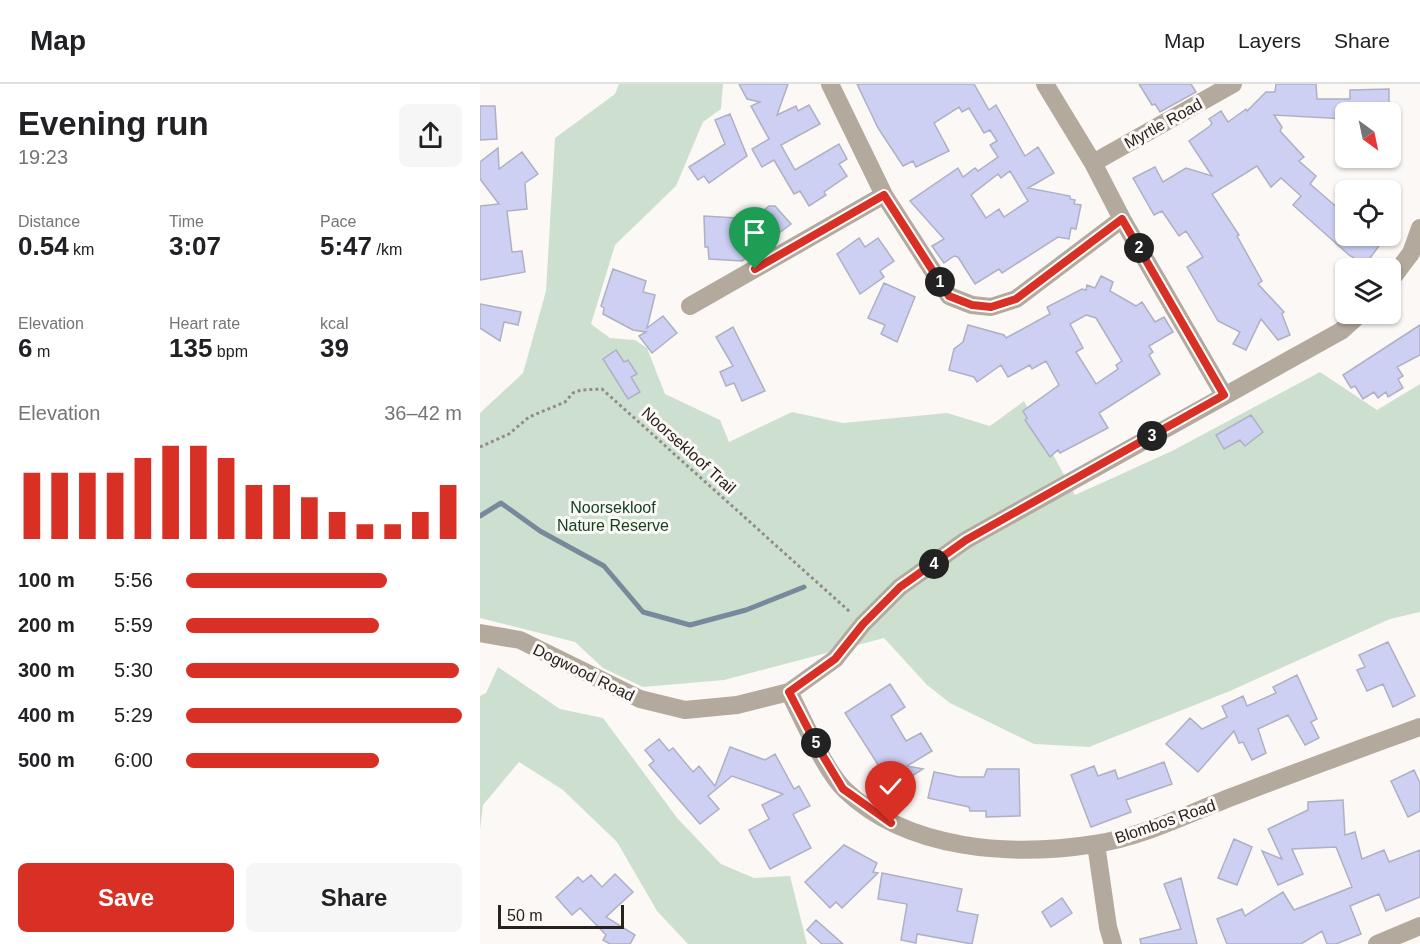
<!DOCTYPE html>
<meta charset="utf-8">
<style>
body{margin:0;font-family:Helvetica,sans-serif;background:#f6f6f6;color:#202124;height:100vh;display:flex;flex-direction:column;font-size:22px;white-space:nowrap}
*{box-sizing:border-box;margin:0}
p{font-size:20px;color:#757577}
.icon{flex:none;width:33px;height:33px;fill:none;stroke:currentColor;stroke-width:2;stroke-linecap:round;stroke-linejoin:round}
.map{position:relative;flex:1;overflow:hidden}
.details{display:flex;flex-direction:column;background:#fff;width:480px}
.details>*{flex:none}
.needle{width:39px;rotate:147deg}
.fabs{position:absolute;left:855px;top:18px;display:grid;gap:12px}
.fabs a{display:grid;place-items:center;width:66px;height:66px;border-radius:9px;background:#fff;box-shadow:0 2px 4px #0004;font-size:30px}
.scale{position:absolute;left:18px;bottom:15px;width:126px;box-sizing:border-box;padding-left:6px;border:3px solid #29211d;border-top:0;font-size:16px;line-height:21px;white-space:nowrap;color:#29211d;-webkit-text-stroke:4px #fcf8f6;paint-order:stroke}
.pin{position:absolute;display:grid;place-items:center;width:51px;height:51px;color:#fff;margin:-62px -26px;border-radius:50% 50% 50% 0;rotate:-45deg;box-shadow:0 0 6px #0007}
.pin .icon{rotate:45deg}
.km{position:absolute;width:30px;height:30px;margin:-15px;border-radius:50%;background:#222;color:#fff;font-size:16px;line-height:30px;text-align:center}
.round{display:grid;place-items:center;flex:none;width:63px;height:63px;border-radius:9px;background:#f6f6f6}
.summary{display:flex;align-items:center;justify-content:space-between;height:102px;padding:0 18px}
h1{font-size:33px;font-weight:600;line-height:45px}
.stats{display:grid;grid-template-columns:repeat(3,1fr);gap:9px;height:102px;padding:6px 18px}
.stats div{display:grid;align-content:center}
.stats b{font-size:26px;font-weight:600}
.stats small{font-size:16px;font-weight:400}
.stats p{font-size:16px}
.chart{height:168px;padding:12px 18px}
.chart p{display:flex;justify-content:space-between}
.chart svg{width:100%;height:108px;margin-top:6px;stroke:#d93025;stroke-width:6}
.button{display:flex;gap:12px;margin-top:auto;padding:12px 18px}
.button a{flex:1;height:69px;border-radius:9px;background:#d93025;color:#fff;font-size:24px;font-weight:600;line-height:69px;text-align:center}
.button a+a{background:#f6f6f6;color:#202124}
ul{padding:0 18px;list-style:none;font-size:20px}
li{display:grid;grid-template-columns:96px 72px 1fr;align-items:center;height:45px}
li i{height:15px;border-radius:8px;background:#d93025}
header{display:flex;align-items:center;gap:36px;box-sizing:border-box;height:84px;padding:0 30px;background:#fff;border-bottom:2px solid #e0e0e0}
header strong{font-size:28px}
nav{display:flex;gap:33px;margin-inline-start:auto;font-size:21px}
main{display:flex;flex:1;min-height:0}
.map>svg:first-child{display:block}
.green{fill:#cde0cf}
.lines{fill:none;stroke-linecap:round;stroke-linejoin:round}
.stream{stroke:#78899b;stroke-width:5}
.building{fill:#cdcff3;stroke:#aeb0c3;stroke-width:1.5;fill-rule:evenodd}
.path{stroke:#938d8a;stroke-width:3;stroke-dasharray:3 3;stroke-linecap:butt}
.minor{stroke:#b3a99c;stroke-width:18}
.route-casing{stroke:#fff;stroke-width:12}
.route{stroke:#d93025;stroke-width:8}
.labels{text-anchor:middle;stroke-width:6;stroke-linejoin:round;paint-order:stroke}
.street-label{font-size:16px;fill:#29211d;stroke:#fcf8f6}
.park-label{font-size:16px;fill:#144320;stroke:#fcf8f6}
</style>
<header>
<strong>Map</strong>
<nav><a>Map</a><a>Layers</a><a>Share</a></nav>
</header>
<main>
<section class="details">
<div class="summary"><div><h1>Evening run</h1><p>19:23</p></div><a class="round"><svg class="icon" aria-label="share" viewBox="0 0 24 24"><path d="M12 15V3M7 8l5-5 5 5M5 13v7h14v-7"/></svg></a></div>
<div class="stats">
<div><p>Distance</p><b>0.54<small> km</small></b></div>
<div><p>Time</p><b>3:07</b></div>
<div><p>Pace</p><b>5:47<small> /km</small></b></div>
</div>
<div class="stats">
<div><p>Elevation</p><b>6<small> m</small></b></div>
<div><p>Heart rate</p><b>135<small> bpm</small></b></div>
<div><p>kcal</p><b>39</b></div>
</div>
<div class="chart"><p><span>Elevation</span>36–42 m</p>
<svg viewBox="0 0 160 44" preserveAspectRatio="none"><path d="M5 44V17M15 44V17M25 44V17M35 44V17M45 44V11M55 44V6M65 44V6M75 44V11M85 44V22M95 44V22M105 44V27M115 44V33M125 44V38M135 44V38M145 44V33M155 44V22"/></svg>
</div>
<ul>
<li><b>100 m</b>5:56<i style="width:73%"></i></li>
<li><b>200 m</b>5:59<i style="width:70%"></i></li>
<li><b>300 m</b>5:30<i style="width:99%"></i></li>
<li><b>400 m</b>5:29<i style="width:100%"></i></li>
<li><b>500 m</b>6:00<i style="width:70%"></i></li>
</ul>
<div class="button"><a>Save</a><a>Share</a></div>
</section>
<div class="map">
<svg width="940" height="860" viewBox="0 0 940 860">
<rect width="100%" height="100%" fill="#fcf8f6"/>
<path class="green" d="M139 0H243L241 25 223 38 196 102 135 161 111 240 130 254 155 256 167 264 185 310 240 336 249 358 312 328 363 339 467 329 510 342 544 317 595 411 692 367 840 288 897 326 940 300V528L910 535 750 607 609 663 554 660 470 619 447 601 404 554 244 596 163 603 123 584 95 558 0 534V329L43 289 66 207 75 54 135 10Z
M18 583 80 625 123 634 198 735 241 780 274 794 310 792 327 860H208L177 827 137 758 83 706 39 678 3 721 0 745V612L6 609Z"/>
<g class="lines">
<path class="stream" d="M0 432 21 419 60 447 124 482 163 528 210 541 266 526 324 503"/>
</g>
<path class="building" d="M259 0H308L297 31 316 22 318 27 329 21 340 40 301 61 315 86 359 60 367 75 359 80 367 92 344 108 346 111 329 122 320 107 314 110 294 76 282 83 272 65 289 55 271 22 280 18 267 15Z
M377 0H494L509 26 516 21 545 72 558 63 574 89 548 104 590 112V115L595 116 594 120 601 121 596 145 591 144 589 155 578 153 522 189 519 185 495 200 478 173 474 172 464 179 452 162 464 155 430 117 478 84 483 93 495 84 498 87 518 73 510 61 517 57 510 46 504 49 489 24 482 28 479 23 454 39 469 67 436 83 433 77 423 82 398 44ZM530 87 548 117 524 133 519 125 506 134 491 111 518 90 521 94Z
M659 0H711L716 8 680 28 675 20 672 21Z
M796 0H836L837 15H870V6L909 5V28H866V35L794 31 802 43 800 47 824 73 819 77 836 92 830 100 866 131V152H901V159L885 181 869 171 813 121 821 112 801 94 791 103 777 82 732 110 759 151 757 152 782 197 778 200 804 228 802 230 810 251 798 256 781 235 766 266 753 260 760 248 738 237 707 183 723 173 706 147 699 152 682 127 674 131 653 94 675 83 683 98 706 84 732 92 709 57 730 42 732 39 729 35 741 27 748 38 766 25 767 27 786 8H795Z
M0 22H15L17 55 0 56Z
M250 30 267 72 229 99 224 92 218 96 209 83 245 60 235 36Z
M18 64 19 85 42 68 58 90 45 99 47 125 27 127 32 168 42 167 45 188 0 196V122L19 120 0 95V78Z
M289 122H295L311 140 262 177 229 175 228 163H225L224 132 274 135Z
M379 154 385 163 398 154 414 177 400 187 404 193 380 210 357 170Z
M133 185 166 197 163 208 175 211 167 244 183 232 197 249 172 269 159 252 166 248 153 246 123 230 124 224 121 222Z
M621 192 633 198 630 207 656 222 662 218 675 238 684 233 693 248 669 262 673 268 669 271 680 290 619 329 628 344 580 369 578 366 570 373 545 336 547 334 543 327 579 301 566 277 552 285 550 281 528 293 521 281 497 298 494 293 469 286 474 265 483 258 488 241 524 251 526 254 570 230 567 223 602 205 606 206 607 201 615 204ZM606 231 616 234 642 277 636 281 638 285 616 300 596 268 603 264 590 240Z
M404 199 435 213 417 258 401 250 405 241 388 234Z
M0 220 41 228 38 241 24 238 20 257 0 244Z
M940 241V271L917 283 923 292 918 295 923 304 908 313 906 308 898 314 894 308 883 315 875 302 871 304 863 291Z
M253 243 285 307 262 317 254 299 246 302 240 288 253 282 236 253Z
M136 266 144 278 148 276 157 290 151 293 160 308 148 315 123 275Z
M771 331 783 348 765 362 760 356 744 365 736 351Z
M908 558 935 612 913 623 903 600 887 607 877 586 885 583 879 571Z
M817 591 837 635 831 638 839 654 825 661 808 631 778 645 786 669 772 676 763 658 759 659 754 647 718 688 686 660 710 634 722 645 747 633 742 622 763 612 767 622 796 609 793 603Z
M410 600 425 623 411 632 426 657 441 649 452 667 427 682 443 685 413 704 365 629Z
M179 655 189 667 193 664 213 688 219 682 235 702 250 663 285 676 295 670 314 705 319 702 330 722 313 730 331 764 290 785 269 746 289 735 282 721 303 710 252 692 228 712 239 725 220 740 169 681 174 677 165 666Z
M684 678 692 700 646 716 651 728 611 743 591 691 614 682 618 692 635 686 638 695Z
M507 685H539L540 732 506 733V727H490L489 723 448 714 454 688 479 693H504Z
M934 686 940 699V727L928 733 911 697Z
M863 716 865 751 875 748 882 775 904 766 909 778 940 766V813L906 827 899 810 870 822 881 850 856 860H847L842 847 821 860H747L737 835 762 825 765 832 803 808 814 826 872 803 856 763 812 765 823 790 798 801 782 767 802 775 788 745 828 726V718Z
M754 755 772 763 757 801 738 794Z
M364 761 397 779 393 788 398 789 362 824 356 818 350 824 325 798Z
M402 789 482 805 477 827 498 831 492 860 437 850 436 859 421 856 427 820 398 815Z
M135 790 153 808 126 833 155 851 150 860H130L123 856 126 851 100 824 92 831 76 813 98 793 103 798 111 791 122 803Z
M701 794 717 860H661L660 855 701 845 684 800Z
M582 814 592 829 571 843 562 828Z
M336 836 363 860H342L327 846Z"/>
<g class="lines">
<path class="path" d="M0 363 29 350 49 333 85 318 93 309 101 306 122 305 370 528"/>
<path class="minor" d="M350 0 404 111 469 212 492 221 511 223 536 215 642 135
M565 0 613 79 642 135 744 311
M613 79 753 0
M910 197 931 169 940 144
M210 222 404 111
M0 549 40 556 160 615 205 626 257 621 309 608 355 575 383 540 420 503 486 456 861 247 880 230
M309 608C322 633 345 687 365 706 428 767 533 773 615 760 664 753 711 728 757 711 817 688 879 665 940 643
M616 760 628 843 633 860
M897 860 940 842"/>
</g>
<g class="lines">
<defs>
<path id="route" d="M275 185 404 111 469 212 492 221 511 223 536 215 642 135 744 311 486 456 420 503 383 540 355 575 309 608 337 662 363 705 411 739"/>
</defs>
<use href="#route" class="route-casing"/>
<use href="#route" class="route"/>
</g>
<g class="labels">
<g class="street-label">
<text transform="translate(683 39) rotate(-29)" y="6">Myrtle Road</text>
<text transform="translate(209 366) rotate(42)" y="6">Noorsekloof Trail</text>
<text transform="translate(104 588) rotate(26)" y="6">Dogwood Road</text>
<text transform="translate(685 737) rotate(-19)" y="6">Blombos Road</text>
</g>
<g class="park-label">
<text x="133" y="429">Noorsekloof<tspan x="133" dy="18">Nature Reserve</tspan></text>
</g>
</g>
</svg>
<div class="fabs">
<a><svg class="needle" viewBox="-14 -14 28 28"><path d="M0-13l5 13h-10z" fill="#e53935"/><path d="M0 13l5-13h-10z" fill="#757577"/></svg></a>
<a><svg class="icon" aria-label="locate" viewBox="0 0 24 24"><circle cx="12" cy="12" r="6"/><path d="M12 2v4M12 18v4M2 12h4M18 12h4"/></svg></a>
<a><svg class="icon" aria-label="layers" viewBox="0 0 24 24"><path d="M12 4l9 5-9 5-9-5zM3 14l9 5 9-5"/></svg></a>
</div>
<div class="scale">50 m</div>
<div class="pin" style="left:275px;top:185px;background:#1e9e55"><svg class="icon" aria-label="arrive" viewBox="0 0 24 24"><path d="M6 21V4h12l-3 4 3 4H6"/></svg></div>
<div class="pin" style="left:411px;top:739px;background:#d93025"><svg class="icon" aria-label="check" viewBox="0 0 24 24"><path d="M5 12l5 5 9-10"/></svg></div>
<b class="km" style="left:460px;top:198px">1</b>
<b class="km" style="left:659px;top:164px">2</b>
<b class="km" style="left:672px;top:352px">3</b>
<b class="km" style="left:454px;top:480px">4</b>
<b class="km" style="left:336px;top:659px">5</b>
</div>
</main>
